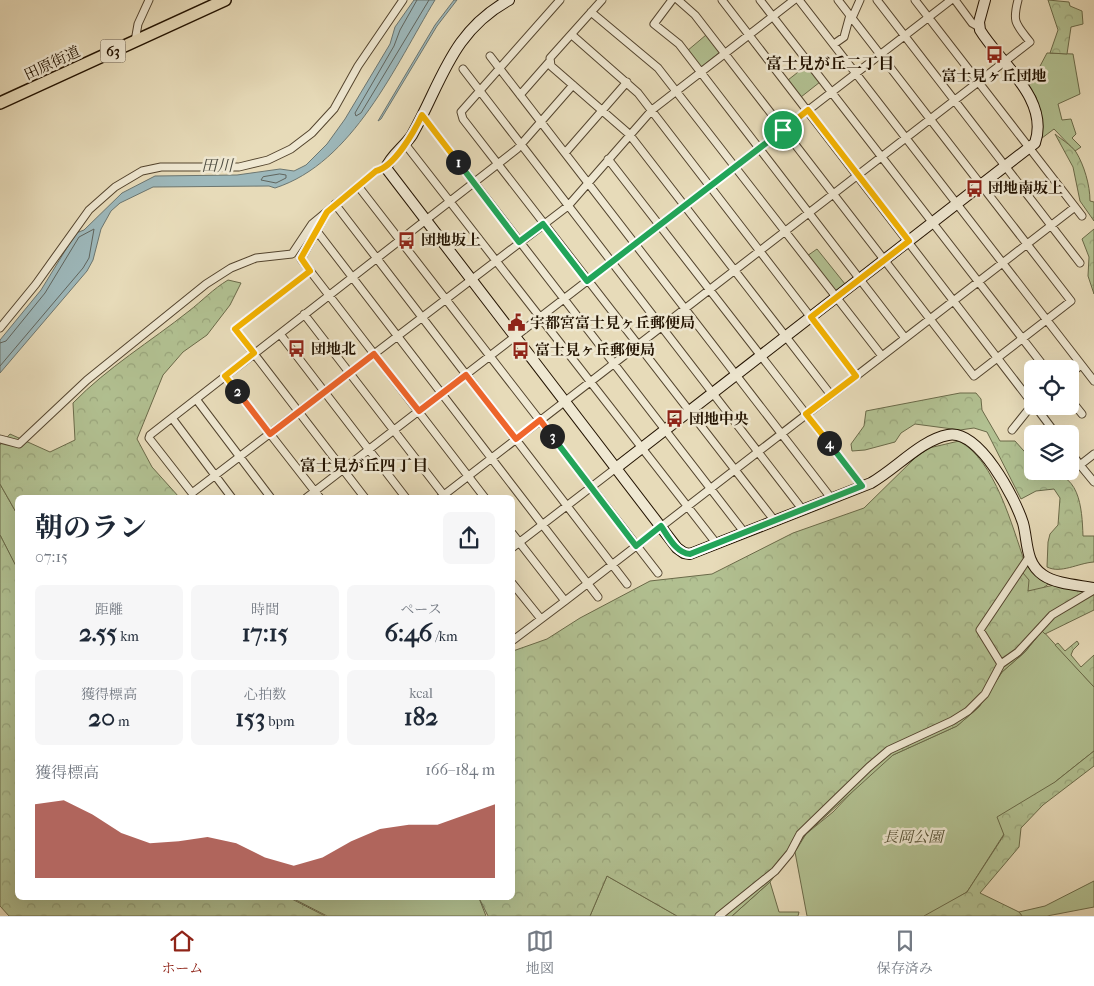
<!DOCTYPE html>
<html lang="ja">
<meta charset="utf-8">
<style>
body{margin:0;font-family:"IM FELL French Canon","Noto Serif JP",serif;background:#f6f6f7;color:#1f2937;height:100vh;display:flex;flex-direction:column;font-size:19px;white-space:nowrap}
*{box-sizing:border-box;margin:0}
p{font-size:16px;color:#747a83}
.icon{flex:none;width:28px;height:28px;fill:none;stroke:currentColor;stroke-width:2;stroke-linecap:round;stroke-linejoin:round}
.map{position:relative;flex:1;overflow:hidden}
.sheet{position:absolute;left:15px;top:495px;width:500px;height:405px;display:flex;flex-direction:column;background:#fff;border-radius:8px;box-shadow:0 5px 20px #0002}
.sheet>*{flex:none}
.fabs{position:absolute;left:1024px;top:360px;display:grid;gap:10px}
.fabs a{display:grid;place-items:center;width:55px;height:55px;border-radius:8px;background:#fff;box-shadow:0 5px 20px #0002;font-size:25px}
.pin{position:absolute;display:grid;place-items:center;width:42px;height:42px;color:#fff;margin:-21px;border:2px solid #fff;border-radius:50%;box-shadow:0 1px 5px #0007}
.km{position:absolute;width:25px;height:25px;margin:-12px;border-radius:50%;background:#222;color:#fff;font-size:14px;line-height:25px;text-align:center}
.round{display:grid;place-items:center;flex:none;width:52px;height:52px;border-radius:8px;background:#f6f6f7}
.overview{display:flex;align-items:center;justify-content:space-between;height:85px;padding:0 20px}
h1{font-size:28px;font-weight:700;line-height:38px}
.figures{display:grid;grid-template-columns:repeat(3,1fr);gap:8px;height:85px;padding:5px 20px}
.figures div{display:grid;align-content:center;border-radius:8px;background:#f6f6f7;text-align:center}
.figures b{font-size:25px;font-weight:700}
.figures small{font-size:14px;font-weight:400}
.figures p{font-size:14px}
.chart{height:140px;padding:10px 20px}
.chart p{display:flex;justify-content:space-between}
.chart svg{width:100%;height:90px;margin-top:5px;fill:#8f2418;opacity:.7}
.dock{display:flex;justify-content:space-around;align-items:center;height:70px;border-top:1px solid #e0e1e3;background:#fff;font-size:14px;color:#747a83}
.dock a{display:grid;justify-items:center;gap:2px}
.dock .selected{color:#8f2418}
.map>svg:first-child{display:block}
.green{fill:#b2c192;stroke:#6a6a49}
.forest{fill:url(#forest-crowns);stroke:#6a6a49}
.water{fill:#9db8bb;stroke:#6c7670}
.lines{fill:none;stroke-linecap:round;stroke-linejoin:round}
.shore{stroke:#60655e;stroke-width:1}
.street-casing{stroke:#53442e;stroke-width:9}
.secondary-casing{stroke:#221200;stroke-width:12}
.primary-casing{stroke:#221200;stroke-width:14}
.street{stroke:#efe8d2;stroke-width:7}
.secondary{stroke:#efe8d2;stroke-width:10}
.primary{stroke:#e7dbb9;stroke-width:11}
.split-1-casing{stroke:#fff;stroke-width:10}
.split-2-casing{stroke:#fff;stroke-width:10}
.split-3-casing{stroke:#fff;stroke-width:10}
.split-4-casing{stroke:#fff;stroke-width:10}
.split-5-casing{stroke:#fff;stroke-width:10}
.split-1{stroke:#22a559;stroke-width:6}
.split-2{stroke:#f5b400;stroke-width:6}
.split-3{stroke:#f0652b;stroke-width:6}
.split-4{stroke:#22a559;stroke-width:6}
.split-5{stroke:#f5b400;stroke-width:6}
.labels{text-anchor:middle;stroke-width:5;stroke-linejoin:round;paint-order:stroke}
.shield{fill:#efe8d2;stroke:#60523f;stroke-width:1}
.shield-label{font-size:14px;font-weight:bold;fill:#221200}
.street-label{font-size:15px;fill:#221200;stroke:#efe8d2}
.poi-label{font-size:15px;font-weight:bold;fill:#221200;stroke:#efe8d2;text-anchor:start}
.park-label{font-size:15px;font-style:italic;fill:#544f33;stroke:#efe8d2}
.neighbourhood-label{font-size:16px;font-weight:bold;fill:#221200;stroke:#efe8d2}
.water-label{font-size:16px;font-style:italic;fill:#4d4c41;stroke:#efe8d2}
</style>
<div class="map">
<svg width="1094" height="916" viewBox="0 0 1094 916">
<defs>
<pattern id="forest-crowns" width="20" height="18" patternUnits="userSpaceOnUse" patternTransform="scale(1.25)"><rect width="20" height="18" fill="#b2c192"/><path d="M2 6a3 3 0 1 1 6 0M12 15a3 3 0 1 1 6 0" fill="none" stroke="#99a57c"/></pattern>
</defs>
<rect width="100%" height="100%" fill="#e7dbb9"/>
<filter id="stains"><feTurbulence type="fractalNoise" baseFrequency=".004" numOctaves="4"/><feColorMatrix values="0 0 0 0 .2 0 0 0 0 .09 0 0 0 0 .02 0 0 0 .5 -.17"/></filter>
<radialGradient id="worn" r=".72"><stop offset=".6" stop-color="#630" stop-opacity="0"/><stop offset="1" stop-color="#630" stop-opacity=".3"/></radialGradient>
<path class="green" d="M706 35 720 52 700 68 687 51Z
M1047 53 1073 54 1080 94 1058 104 1062 120 1071 119 1076 134 1072 138 1081 147 1075 151 1054 129 1042 138 1040 134 1036 97 1028 86 1037 78 1039 68Z
M807 65 820 82 801 97 788 80Z
M817 249 845 284 837 291H834L807 256Z
M0 484 17 514V569L0 535Z
M1025 565C1034 569 1036 579 1050 583L1040 590 1028 591 1023 573Z
M1042 630 1094 687V751L1055 782 1004 834 967 892 928 916H807L795 852 806 834 833 812 872 771 893 755 957 726 979 707 1002 672 1025 652Z
M607 876 677 916H590Z
M1094 881V907L1047 916H1022L1019 912 1045 906Z
M770 882 779 912H799L798 916H732Z
M292 898H479L486 916H327Z"/>
<path class="forest" d="M1048 0 1069 2 1070 6 1082 11 1083 24 1071 27 1067 54 1050 53 1058 30Z
M1055 134C1061 139 1071 145 1076 152 1084 165 1090 185 1090 201L1094 202V221L1080 201 1073 167Z
M1094 229V294L1088 276 1089 257 1082 239Z
M228 280 241 283 230 305 207 335 183 352 163 375 137 439 152 467 179 497 18 498 17 514 0 484V445L10 434 50 452 75 440 73 403C108 367 150 342 189 311 202 301 213 289 228 280Z
M960 393H976L981 399 982 410 1000 441H1015L1032 460V471H1040L1041 474C1080 468 1082 508 1083 536H1094V562C1078 563 1061 574 1047 567L1048 542 1050 534 1058 525 1060 498 1054 489 1036 491 1021 499 987 432 974 428 960 430 915 424 901 433 895 442 865 450 852 451 851 444 864 426 866 411Z
M959 441C995 460 1012 526 1025 563L1023 573 1029 580 1028 591 1054 585 1094 593V610L1045 634 1042 631 1025 652 1002 672 979 707 957 726 893 755 806 834 770 882 732 916H677L607 876 590 916H488L479 898H512L513 651 547 639 580 618 650 581 712 574 793 533 864 508 916 457 929 448Z
M0 535 18 570V898H290L325 916H9L0 906Z
M1077 641 1079 644 1073 650 1071 655 1081 667 1094 655V687L1055 645 1058 643 1065 651Z
M1094 751V766L1043 805 1021 828 1019 847 980 893 1019 912 1022 916H924L967 892 1004 835 997 817 1055 782Z"/>
<path class="water" d="M414 0H435C395 66 353 163 275 188L269 186 153 187 120 203 111 211 101 229 93 260 87 271 0 373V340L41 290 76 233 84 230 122 193 155 176 237 175 280 169 294 171 306 165 327 144 345 119 390 44 395 27Z
M454 0H457L437 26 381 119 378 121 435 25Z"/>
<g class="lines">
<path class="shore" d="M417 0 400 30 394 46 355 113 356 116 361 113 429 0
M280 174 286 175V178L276 183 261 180 263 177Z
M0 343 6 341 45 293 79 237 94 229 89 258 83 268 0 366"/>
<defs>
<path id="street" d="M560 0 461 112 463 119 774 520
M602 0 550 58 551 66 629 134 831 395
M672 0 654 24 679 44 905 338
M678 0 695 15 974 376 1071 301 838 0
M722 0 1032 403
M760 0 1046 369
M799 0 1094 381
M877 0 1080 263
M915 0 1082 216
M955 0 972 23 979 27
M591 12 658 68 882 356
M852 18 860 0
M572 35 638 93 856 376
M135 41 138 24 149 0
M834 44 844 37 850 15
M490 56 831 498
M463 69 802 509
M573 85 517 149 150 435 149 438 192 493 568 206 652 110 794 0
M520 95 549 62
M422 115 744 532
M405 144 716 543
M565 153 627 82
M608 159 862 486
M358 186 658 573
M335 204 627 584
M325 216 301 259 485 498
M316 230 598 597
M310 271 235 329 365 498
M304 314 446 498
M0 328 36 284 89 210 115 187 142 171 161 167H239L268 160 291 149 312 133 334 109 358 66 403 0
M280 334 406 498
M1070 374 1081 365
M225 376 320 498
M196 399 271 498
M1070 399 1082 414
M1035 406 1056 434
M172 418 232 498
M1012 430 1032 405
M0 439 19 444 87 380 206 284 231 268 256 258 292 254 312 224 376 171 386 168
M1070 451 1080 465 1094 454
M1080 465 1094 482
M306 498 951 0
M440 498 1030 42C1016 24 1012 23 1018 0
M512 533 565 601 1075 207
M512 548 616 468
M512 583 541 619
M512 641 565 601
M1001 664 980 630 1029 557
M719 916 775 871 790 853 800 834 869 767 889 750 952 721 968 711 985 694 1001 664 1018 652 1052 615 1094 590"/>
<path id="secondary" d="M509 0C451 32 442 82 412 135 405 146 390 156 386 168L677 548 684 553 690 554 871 483C897 468 921 440 948 435 979 429 1015 498 1023 523 1028 541 1025 563 1043 575 1056 584 1078 585 1094 588
M616 468 1035 143C1050 99 1000 63 980 30L979 22 985 0"/>
<path id="primary" d="M0 103 225 0"/>
</defs>
<use href="#street" class="street-casing"/>
<use href="#secondary" class="secondary-casing"/>
<use href="#primary" class="primary-casing"/>
<use href="#street" class="street"/>
<use href="#secondary" class="secondary"/>
<use href="#primary" class="primary"/>
</g>
<g class="lines">
<defs>
<path id="split-1" d="M458 162 519 242 543 224 587 281 783 130"/>
<path id="split-2" d="M237 391 225 376 254 353 235 329 310 271 301 258 327 212 376 171C394 167 414 132 422 115L458 162"/>
<path id="split-3" d="M237 391 270 434 374 354 419 411 466 375 516 439 540 420 552 436"/>
<path id="split-4" d="M552 436 636 546 661 526C668 536 676 553 690 554L862 486 829 443"/>
<path id="split-5" d="M783 130 808 110 909 241 811 317 856 376 806 414 829 443"/>
</defs>
<use href="#split-1" class="split-1-casing"/>
<use href="#split-2" class="split-2-casing"/>
<use href="#split-3" class="split-3-casing"/>
<use href="#split-4" class="split-4-casing"/>
<use href="#split-5" class="split-5-casing"/>
<use href="#split-1" class="split-1"/>
<use href="#split-2" class="split-2"/>
<use href="#split-3" class="split-3"/>
<use href="#split-4" class="split-4"/>
<use href="#split-5" class="split-5"/>
</g>
<defs>
<symbol id="bus-bare" viewBox="-9 -9 18 18"><path d="M-5-6H5V4H4V6H2V4H-2V6H-4V4H-5ZM-3.5-4V0h7V-4ZM-3.5 1.2v1.5H-2V1.2ZM2 1.2v1.5H3.5V1.2Z" fill="#8f2418" stroke="#efe8d2" stroke-width="2.5" paint-order="stroke"/></symbol>
<symbol id="civic-bare" viewBox="-9 -9 18 18"><path d="M-.6-6.5H3V-4.5H.6V-3L4-1V1h2V6H-6V1h2V-1L-.6-3ZM-1.2 2.5V6h2.4V2.5Z" fill="#8f2418" stroke="#efe8d2" stroke-width="2.5" paint-order="stroke"/></symbol>
</defs>
<g fill-rule="evenodd">
<use href="#bus-bare" x="982" y="42" width="25" height="25"/>
<use href="#bus-bare" x="962" y="176" width="25" height="25"/>
<use href="#bus-bare" x="394" y="228" width="25" height="25"/>
<use href="#civic-bare" x="504" y="310" width="25" height="25"/>
<use href="#bus-bare" x="284" y="336" width="25" height="25"/>
<use href="#bus-bare" x="508" y="338" width="25" height="25"/>
<use href="#bus-bare" x="662" y="406" width="25" height="25"/>
</g>
<g class="labels">
<rect class="shield" x="100.5" y="39.5" width="25" height="23" rx="4"/>
<g class="shield-label">
<text x="113" y="56">63</text>
</g>
<g class="street-label">
<text transform="translate(52 63) rotate(-25)" y="5">田原街道</text>
</g>
<g class="poi-label">
<text x="994" y="81" text-anchor="middle">富士見ヶ丘団地</text>
<text x="988" y="193">団地南坂上</text>
<text x="421" y="245">団地坂上</text>
<text x="530" y="328">宇都宮富士見ヶ丘郵便局</text>
<text x="311" y="354">団地北</text>
<text x="535" y="355">富士見ヶ丘郵便局</text>
<text x="689" y="424">団地中央</text>
</g>
<g class="park-label">
<text x="913" y="842">長岡公園</text>
</g>
<g class="neighbourhood-label">
<text x="830" y="69">富士見が丘二丁目</text>
<text x="364" y="471">富士見が丘四丁目</text>
</g>
<g class="water-label">
<text x="217" y="171">田川</text>
</g>
</g>
<rect width="100%" height="100%" filter="url(#stains)"/>
<rect width="100%" height="100%" fill="url(#worn)"/>
</svg>
<div class="fabs">
<a><svg class="icon" aria-label="locate" viewBox="0 0 24 24"><circle cx="12" cy="12" r="6"/><path d="M12 2v4M12 18v4M2 12h4M18 12h4"/></svg></a>
<a><svg class="icon" aria-label="layers" viewBox="0 0 24 24"><path d="M12 4l9 5-9 5-9-5zM3 14l9 5 9-5"/></svg></a>
</div>
<div class="pin" style="left:783px;top:130px;background:#1e9e55"><svg class="icon" aria-label="arrive" viewBox="0 0 24 24"><path d="M6 21V4h12l-3 4 3 4H6"/></svg></div>
<b class="km" style="left:458px;top:162px">1</b>
<b class="km" style="left:237px;top:391px">2</b>
<b class="km" style="left:552px;top:436px">3</b>
<b class="km" style="left:829px;top:443px">4</b>
<section class="sheet">
<div class="overview"><div><h1>朝のラン</h1><p>07:15</p></div><a class="round"><svg class="icon" aria-label="share" viewBox="0 0 24 24"><path d="M12 15V3M7 8l5-5 5 5M5 13v7h14v-7"/></svg></a></div>
<div class="figures">
<div><p>距離</p><b>2.55<small> km</small></b></div>
<div><p>時間</p><b>17:15</b></div>
<div><p>ペース</p><b>6:46<small> /km</small></b></div>
</div>
<div class="figures">
<div><p>獲得標高</p><b>20<small> m</small></b></div>
<div><p>心拍数</p><b>153<small> bpm</small></b></div>
<div><p>kcal</p><b>182</b></div>
</div>
<div class="chart"><p><span>獲得標高</span>166–184 m</p>
<svg viewBox="0 0 160 44" preserveAspectRatio="none"><path d="M0 44V8L10 6L20 13L30 22L40 27L50 26L60 24L70 27L80 34L90 38L100 34L110 26L120 20L130 18L140 18L150 13L160 8V44z"/></svg>
</div>
</section>
</div>
<nav class="dock">
<a class="selected"><svg class="icon" aria-label="home" viewBox="0 0 24 24"><path d="M3 11l9-7 9 7M6 9v11h12V9"/></svg>ホーム</a>
<a><svg class="icon" aria-label="map" viewBox="0 0 24 24"><path d="M3 6l6-2 6 2 6-2v14l-6 2-6-2-6 2zM9 4v14M15 6v14"/></svg>地図</a>
<a><svg class="icon" aria-label="saved" viewBox="0 0 24 24"><path d="M7 4h10v16l-5-4-5 4z"/></svg>保存済み</a>
</nav>
